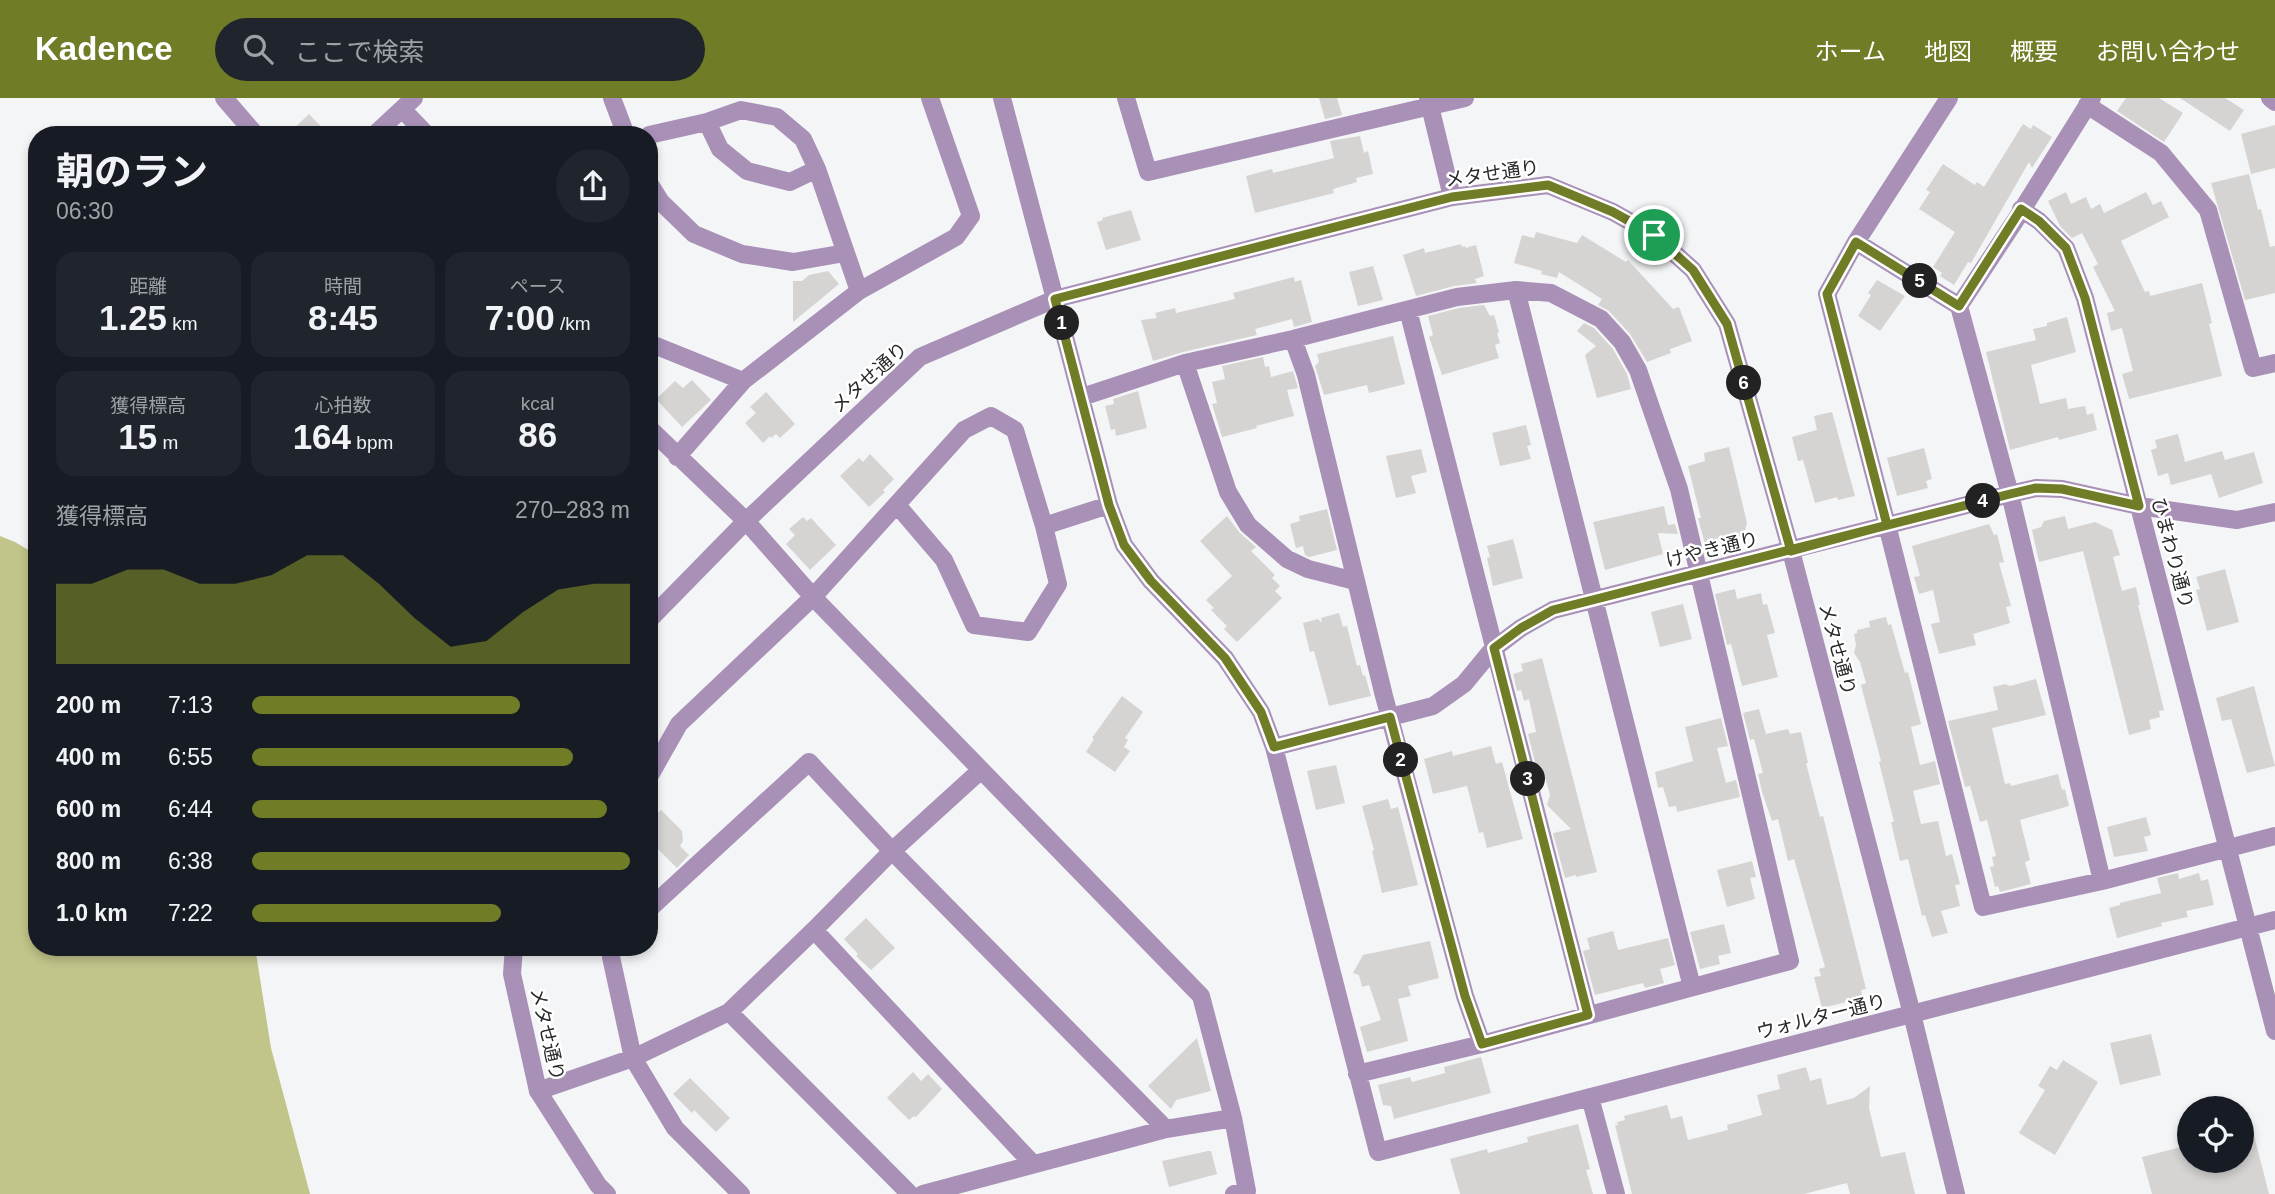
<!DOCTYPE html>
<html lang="ja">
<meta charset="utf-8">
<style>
body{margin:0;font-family:Helvetica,"Noto Sans JP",sans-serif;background:#20242c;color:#f1f3f6;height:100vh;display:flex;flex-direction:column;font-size:26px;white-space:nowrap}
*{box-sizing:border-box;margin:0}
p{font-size:23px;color:#9ea1a6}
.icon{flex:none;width:38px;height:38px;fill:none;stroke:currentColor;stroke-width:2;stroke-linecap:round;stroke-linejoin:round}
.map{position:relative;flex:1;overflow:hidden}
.details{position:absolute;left:28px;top:28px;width:630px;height:830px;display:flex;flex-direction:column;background:#171b24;border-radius:28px;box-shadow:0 4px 10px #0003}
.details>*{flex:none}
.fabs{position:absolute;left:2177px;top:998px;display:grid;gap:14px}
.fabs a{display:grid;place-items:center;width:77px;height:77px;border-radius:50%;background:#171b24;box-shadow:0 4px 10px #0003;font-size:35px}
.pin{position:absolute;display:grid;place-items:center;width:60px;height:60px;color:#fff;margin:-30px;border:4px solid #fff;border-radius:50%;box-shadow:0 2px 7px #0007}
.km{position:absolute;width:35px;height:35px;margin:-18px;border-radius:50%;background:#222;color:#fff;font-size:19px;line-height:35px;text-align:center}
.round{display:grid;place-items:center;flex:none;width:74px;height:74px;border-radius:37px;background:#20242c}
.overview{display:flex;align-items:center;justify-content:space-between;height:119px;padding:0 28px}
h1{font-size:38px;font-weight:700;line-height:52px}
.figures{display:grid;grid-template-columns:repeat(3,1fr);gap:10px;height:119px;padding:7px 28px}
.figures div{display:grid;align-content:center;border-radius:18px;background:#20242c;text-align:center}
.figures b{font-size:35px;font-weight:700}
.figures small{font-size:19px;font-weight:400}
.figures p{font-size:19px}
.chart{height:196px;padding:14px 28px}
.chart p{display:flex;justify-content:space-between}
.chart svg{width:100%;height:126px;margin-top:7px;fill:#717c27;opacity:.7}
ul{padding:0 28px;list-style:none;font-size:23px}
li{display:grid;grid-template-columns:112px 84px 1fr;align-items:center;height:52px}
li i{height:18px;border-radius:9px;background:#717c27}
header{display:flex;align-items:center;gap:42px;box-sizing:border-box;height:98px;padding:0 35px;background:#717c27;color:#fff}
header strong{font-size:33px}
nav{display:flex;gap:38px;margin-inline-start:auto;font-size:24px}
.search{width:490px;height:63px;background:#20242c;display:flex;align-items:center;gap:18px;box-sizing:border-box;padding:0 24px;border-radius:38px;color:#9ea1a6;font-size:26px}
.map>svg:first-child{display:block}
.forest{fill:#c1c589}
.building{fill:#d6d4d3}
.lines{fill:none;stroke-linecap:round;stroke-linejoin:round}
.minor{stroke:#a890b7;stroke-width:18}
.tertiary{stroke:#a890b7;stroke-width:18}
.route-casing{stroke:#fff;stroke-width:14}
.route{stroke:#717c27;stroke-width:9}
.labels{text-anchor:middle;stroke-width:5;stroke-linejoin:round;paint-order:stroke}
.street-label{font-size:19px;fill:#292929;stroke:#fff}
</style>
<header>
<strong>Kadence</strong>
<div class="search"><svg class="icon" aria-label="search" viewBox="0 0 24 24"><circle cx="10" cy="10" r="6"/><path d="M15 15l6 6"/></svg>ここで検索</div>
<nav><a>ホーム</a><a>地図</a><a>概要</a><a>お問い合わせ</a></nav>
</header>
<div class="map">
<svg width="2275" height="1096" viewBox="0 0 2275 1096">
<rect width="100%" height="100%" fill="#f4f5f6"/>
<path class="forest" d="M0 438 15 444 37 457V849H255L271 950 310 1096H0Z"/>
<path class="building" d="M1319 0H1337L1342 17 1325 21Z
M2126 0H2159L2183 15 2164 44 2117 13Z
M2180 0H2225L2244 12 2230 33Z
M309 16 329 37H287Z
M2023 26 2031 31 2033 27 2052 39 2032 70 2029 64 1971 165 1968 164 1954 187 1940 178 1942 175 1933 169 1955 134 1919 111 1930 94 1926 92 1943 66 1975 87 1977 84 1984 89Z
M2275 27V70L2251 76 2241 36Z
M1360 38 1364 55 1368 53 1373 76 1356 80 1357 84 1333 91 1334 95 1255 115 1246 78 1272 71 1273 75 1334 60 1330 43Z
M2249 76 2258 112 2261 111 2270 149 2275 148V195L2245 202 2211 85Z
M2066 94 2071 106 2086 99 2091 111 2100 106 2104 115 2146 94 2153 107 2161 103 2169 119 2121 143 2145 194 2149 193 2150 198 2202 185 2212 225 2209 226 2222 278 2129 301 2122 276 2133 273 2122 230 2111 233 2107 215 2115 213 2093 169 2098 166 2082 135 2072 140 2060 128 2048 103Z
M1131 112 1141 142 1106 152 1097 124 1103 122 1102 120Z
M1536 134 1577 145 1582 137 1626 164 1628 162 1673 211 1679 209 1692 243 1670 251 1671 255 1647 264 1630 236 1609 213 1598 207 1602 201 1559 174 1557 180 1541 176 1542 173 1514 165 1522 137 1534 140Z
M1461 146 1462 149 1465 148 1466 150 1476 147 1484 178 1475 181 1477 185 1454 188 1416 198 1403 157 1424 150 1425 155Z
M1373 168 1383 202 1358 208 1349 174Z
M828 173 839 186 793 224V183H802L809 177Z
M1294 179 1295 184 1301 182 1312 224 1294 229 1292 221 1255 231 1257 237 1183 254 1153 263 1141 222 1157 220 1155 215 1175 210 1176 215 1235 201 1233 195Z
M1877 182 1905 198 1880 233 1858 218 1871 197 1868 195Z
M1484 207 1490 218 1494 217 1499 234 1497 235 1500 245 1495 247 1499 260 1442 277 1429 239 1433 237 1428 218 1459 210Z
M2067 219 2076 254 2031 267 2040 306 2066 300 2068 311 2085 308 2087 317 2093 315 2097 332 2059 342 2058 339 2010 352 1986 254 2036 242 2033 231 2047 228V225Z
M1584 225 1594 230 1613 251 1627 276 1631 291 1597 300 1585 257 1596 248 1577 233Z
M1393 238 1405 286 1369 295 1367 287 1324 297 1315 268 1319 264 1317 256Z
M1263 259 1265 269 1269 268 1271 279 1293 273 1298 290 1287 292 1294 318 1256 328 1257 330 1222 339 1212 306 1217 305 1212 284 1225 281 1222 268Z
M692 282 711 302 682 329 656 301 675 283 683 290Z
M1138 293 1147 330 1116 338 1115 331 1111 332 1105 308 1114 306 1113 301Z
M766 294 795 326 780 340 776 336 771 340 770 338 763 345 745 325 756 315 750 309Z
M1832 314 1855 398 1838 402 1837 399 1815 405 1803 362 1798 363 1792 339 1817 332 1814 318Z
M1526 327 1531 347 1527 348 1531 361 1500 368 1492 335Z
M2178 336 2185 364 2222 353 2225 362 2254 354 2263 385 2219 400 2211 376 2171 387 2168 375 2158 378 2151 352 2157 350 2155 342Z
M1729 349 1747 425 1744 437 1705 446 1698 420H1701L1688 368 1705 363 1704 355Z
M1924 350 1932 381 1926 383 1928 390 1897 398 1887 360Z
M1421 351 1427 374 1411 378 1416 395 1396 400 1386 358Z
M870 356 894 381 883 392 885 394 869 409 840 378 859 360 863 364Z
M1664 408 1668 427 1675 426 1678 436 1658 435 1663 456 1605 472 1593 424Z
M1327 411 1337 452 1309 459 1305 457 1303 448 1296 450 1290 426 1300 423 1299 418Z
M1227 418 1240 435 1256 449 1251 453 1275 477 1272 480 1280 488 1275 493 1282 500 1237 544 1224 531 1227 528 1211 512 1214 510 1206 502 1232 478 1200 443Z
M2065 418 2068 431 2095 424 2112 432 2120 457 2113 459 2122 493 2136 489 2140 507H2138L2164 612 2159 613 2160 619 2149 622 2151 631 2129 637 2083 453 2039 464 2032 432 2041 429 2044 423Z
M803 419 807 423 811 420 836 447 810 472 786 446 795 437 789 431Z
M1989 426 1994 437 1997 436 2004 464 1999 465 2011 508 2006 509 2010 525 1973 536 1976 547 1939 556 1931 526 1940 524 1933 492 1919 496 1914 479 1920 478 1912 448Z
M1513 441 1523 480 1493 488 1487 460 1490 459 1487 448Z
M2225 471 2239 524 2207 533 2196 492 2200 491 2196 479Z
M1735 491 1737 501 1761 495 1763 507 1767 506 1775 535 1767 537 1778 579 1742 588 1731 546 1727 547 1715 496Z
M1683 506 1692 541 1660 549 1651 514Z
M1339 515 1343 529 1347 528 1357 568 1360 567 1363 578 1365 577 1371 598 1329 608 1314 553 1310 554 1303 525 1318 521 1322 525 1321 520Z
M1886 519 1888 527 1891 526 1905 575 1908 574 1921 626 1911 629 1920 667 1935 663 1940 686 1913 693 1921 726 1938 723 1946 758 1952 756 1960 786 1955 787 1960 808 1941 813 1948 835 1932 839 1925 817 1922 818 1908 761 1900 763 1891 724H1894L1879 664 1881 663 1861 587 1866 585 1860 564 1854 555 1856 547 1854 536 1857 535V532L1870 529 1869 523Z
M1542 560 1597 774 1576 779V777L1565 780 1553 735 1571 731 1547 707 1550 697 1544 675 1538 676 1528 636 1536 634 1529 601 1524 603 1521 592 1517 593 1513 576 1523 573 1521 566Z
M2036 581 2046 617 1992 630 2005 686 2010 685 2011 688 2058 676 2062 692 2065 691 2069 708 2020 722 2030 762 2025 764 2031 786 2000 794 1998 788 1995 789 1990 769 1994 768 1992 759 1996 758 1987 722 1980 724 1970 688 1965 689 1948 623 1998 612 1993 589 2005 586 2010 588Z
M2254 588 2275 668 2247 675 2231 621 2222 623 2216 600Z
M1122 598 1143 614 1125 640 1128 642 1124 649 1130 653 1115 674 1086 654 1094 641 1092 640Z
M1759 611 1766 636 1788 631 1790 636 1801 634 1808 665H1806L1820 719 1823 718 1866 891 1861 892 1863 900 1822 910 1814 879 1821 878 1819 871 1825 869 1794 761 1788 763 1778 721 1772 723 1762 694 1758 676 1763 675 1754 641 1750 642 1743 615Z
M1721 620 1728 648 1717 650 1726 685 1736 682 1740 699 1677 714 1676 708 1669 709 1663 689 1658 690 1655 674 1693 663 1685 629Z
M1491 648 1496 666 1502 664 1523 741 1487 750 1483 734 1479 735 1467 688 1433 696 1424 661 1452 653 1453 658Z
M1336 667 1345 705 1316 712 1307 673Z
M1388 701 1391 711 1398 709 1418 787 1382 795 1372 753 1374 752 1362 708Z
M661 712 682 733 683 743 680 748 689 757 677 770 649 742V723Z
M2146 719 2151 737 2144 739 2148 753 2114 759 2107 729Z
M1752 763 1756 779 1750 780 1755 801 1727 809 1717 772Z
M2178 775 2179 781 2199 775 2201 783 2208 781 2214 807 2186 813 2188 819 2161 825 2162 828 2117 840 2109 810 2120 807V805L2161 795 2157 780Z
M866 820 895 850 871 872 856 858 858 856 844 841Z
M1724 826 1731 855 1718 858 1720 866 1700 871 1690 834Z
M1613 833 1618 852 1668 840 1675 867 1660 871 1664 885 1645 890 1643 885 1595 897 1583 853 1590 851 1587 840Z
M1430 843 1439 880 1408 888 1411 898 1398 901 1408 943 1367 954 1360 929 1381 922 1369 887 1362 889 1359 877 1353 875 1363 857Z
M2151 936 2161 977 2120 987 2110 945Z
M1197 940 1211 993 1176 1002 1171 1011 1148 988Z
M1481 959 1491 995 1394 1021 1391 1008 1383 1007 1378 987 1410 979 1412 984 1445 975 1444 969Z
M2063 962 2098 984 2055 1057 2019 1035 2045 992 2038 988 2050 968 2057 972Z
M1806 969 1810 983 1821 980 1827 1007 1854 1000 1870 988 1869 1010 1881 1059 1905 1054 1915 1096H1850L1847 1085 1804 1096H1632L1615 1027H1618L1617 1024 1625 1022 1624 1018 1667 1007 1671 1021 1682 1018 1688 1042 1728 1032 1727 1027 1762 1017 1757 997 1780 991 1777 977Z
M913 974 921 983 928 976 942 991 916 1019 914 1018 909 1022 887 1000Z
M690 980 730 1020 716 1034 694 1012 692 1015 673 996Z
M2248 1014 2269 1096H2152L2142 1059 2189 1047V1062H2242V1015Z
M1578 1026 1590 1071 1586 1072 1593 1096H1460L1450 1061 1487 1051 1488 1055 1528 1044 1527 1039Z
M1208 1053H1211L1217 1076 1169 1089 1162 1063Z"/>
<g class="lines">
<path class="minor" d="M224 0 256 37
M612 0 626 37
M1126 0 1148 74 1465 0
M1428 0 1452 99
M1949 0 1856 144 1827 196 1887 427 1983 809 2102 783 2275 738
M2270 0 2275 4
M2087 7 2161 55 2208 112 2253 270 2275 265
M403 12 427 37
M707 24 720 51 747 73 790 84 817 71
M374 37 414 0
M649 37 707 24 741 12 777 19 803 41 817 71 859 193
M649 85 661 104 694 136 742 156 793 164 845 155
M2021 111 2039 123 2066 150 2085 200 2275 933
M1856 144 1959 208 2010 396 2102 783
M1516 192 1692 889
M1055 201 1109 407 1124 447 1151 483 1225 560 1261 614 1274 649 1378 1054 2275 822
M1959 208 2015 123 2092 0
M1408 212 1588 917
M1293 241 1306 277 1384 598 1465 898 1482 946
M649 245 743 283
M1185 265 1228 394 1248 427 1287 461 1308 471 1355 483
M1082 299 1185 265 1293 241 1457 199 1516 192 1551 195 1601 221 1622 244 1638 272 1679 391 1790 863 1482 946 1357 976
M649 330 746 423 813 499 1201 898 1233 1020 1247 1093 1234 1096
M677 359 743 283 859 193 956 139 971 118 930 0
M1044 428 1109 407
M1274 649 1433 608 1464 586 1492 552 1521 530 1553 512 2010 396 2036 390 2062 391 2139 408 2237 422 2275 414
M649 679 679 626 813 499 964 332 991 318 1015 332 1044 428 1058 486 1028 534 974 527 944 462 897 407
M649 811 809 664 892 753 1166 1031
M814 832 1033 1066
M614 849 611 859 633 960 675 1030 741 1096
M729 914 910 1096
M538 993 633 960 729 914 814 832 892 753 981 672
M1590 999 1616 1096
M923 1096 1166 1031 1233 1020"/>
<path class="tertiary" d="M1002 0 1055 201
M649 522 746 423 920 259 1055 201 1452 99 1548 87 1613 114 1654 137 1693 172 1727 226 1791 453 1912 916 1956 1096
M514 849 512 876 538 993 598 1087 607 1096"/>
</g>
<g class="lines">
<defs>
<path id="route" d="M1654 137 1613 114 1548 87 1452 99 1055 201 1109 407 1124 447 1151 483 1225 560 1261 614 1274 649 1390 619 1465 898 1482 946 1588 917 1494 550 1521 530 1553 512 2010 396 2036 390 2062 391 2139 408 2085 200 2066 150 2039 123 2021 111 1959 208 1856 144 1827 196 1887 427 1791 453 1727 226 1693 172 1654 137"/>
</defs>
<use href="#route" class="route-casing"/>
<use href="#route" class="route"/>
</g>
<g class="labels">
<g class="street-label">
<text transform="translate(1492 75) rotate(-8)" y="7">メタせ通り</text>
<text transform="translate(869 279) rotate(-42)" y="7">メタせ通り</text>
<text transform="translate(1712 451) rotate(-14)" y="7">けやき通り</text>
<text transform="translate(2173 455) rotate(75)" y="7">ひまわり通り</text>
<text transform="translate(1838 551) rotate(75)" y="7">メタせ通り</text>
<text transform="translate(1821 918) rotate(-14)" y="7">ウォルター通り</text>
<text transform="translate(548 936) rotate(77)" y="7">メタせ通り</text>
</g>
</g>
</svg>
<div class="fabs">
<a><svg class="icon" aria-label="locate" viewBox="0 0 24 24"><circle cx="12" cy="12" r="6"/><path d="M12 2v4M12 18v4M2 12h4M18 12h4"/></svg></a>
</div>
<div class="pin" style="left:1654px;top:137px;background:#1e9e55"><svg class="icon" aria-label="arrive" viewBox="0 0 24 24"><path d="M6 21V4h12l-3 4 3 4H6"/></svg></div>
<b class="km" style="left:1062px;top:225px">1</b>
<b class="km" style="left:1401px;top:662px">2</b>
<b class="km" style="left:1528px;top:681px">3</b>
<b class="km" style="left:1983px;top:403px">4</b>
<b class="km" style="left:1920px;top:183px">5</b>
<b class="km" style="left:1744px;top:285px">6</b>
<section class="details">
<div class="overview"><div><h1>朝のラン</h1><p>06:30</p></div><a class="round"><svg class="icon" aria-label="share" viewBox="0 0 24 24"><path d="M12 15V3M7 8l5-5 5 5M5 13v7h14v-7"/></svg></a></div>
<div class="figures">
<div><p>距離</p><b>1.25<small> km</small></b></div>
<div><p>時間</p><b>8:45</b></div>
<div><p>ペース</p><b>7:00<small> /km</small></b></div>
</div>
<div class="figures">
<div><p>獲得標高</p><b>15<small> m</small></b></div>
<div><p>心拍数</p><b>164<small> bpm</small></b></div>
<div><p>kcal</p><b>86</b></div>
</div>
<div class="chart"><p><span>獲得標高</span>270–283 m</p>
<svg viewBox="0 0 160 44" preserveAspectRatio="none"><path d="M0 44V16L10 16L20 11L30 11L40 16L50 16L60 13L70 6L80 6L90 16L100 28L110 38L120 36L130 26L140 18L150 16L160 16V44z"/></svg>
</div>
<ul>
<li><b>200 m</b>7:13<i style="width:71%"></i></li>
<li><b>400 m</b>6:55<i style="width:85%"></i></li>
<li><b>600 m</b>6:44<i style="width:94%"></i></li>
<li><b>800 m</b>6:38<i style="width:100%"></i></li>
<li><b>1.0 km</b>7:22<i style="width:66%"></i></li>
</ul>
</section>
</div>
